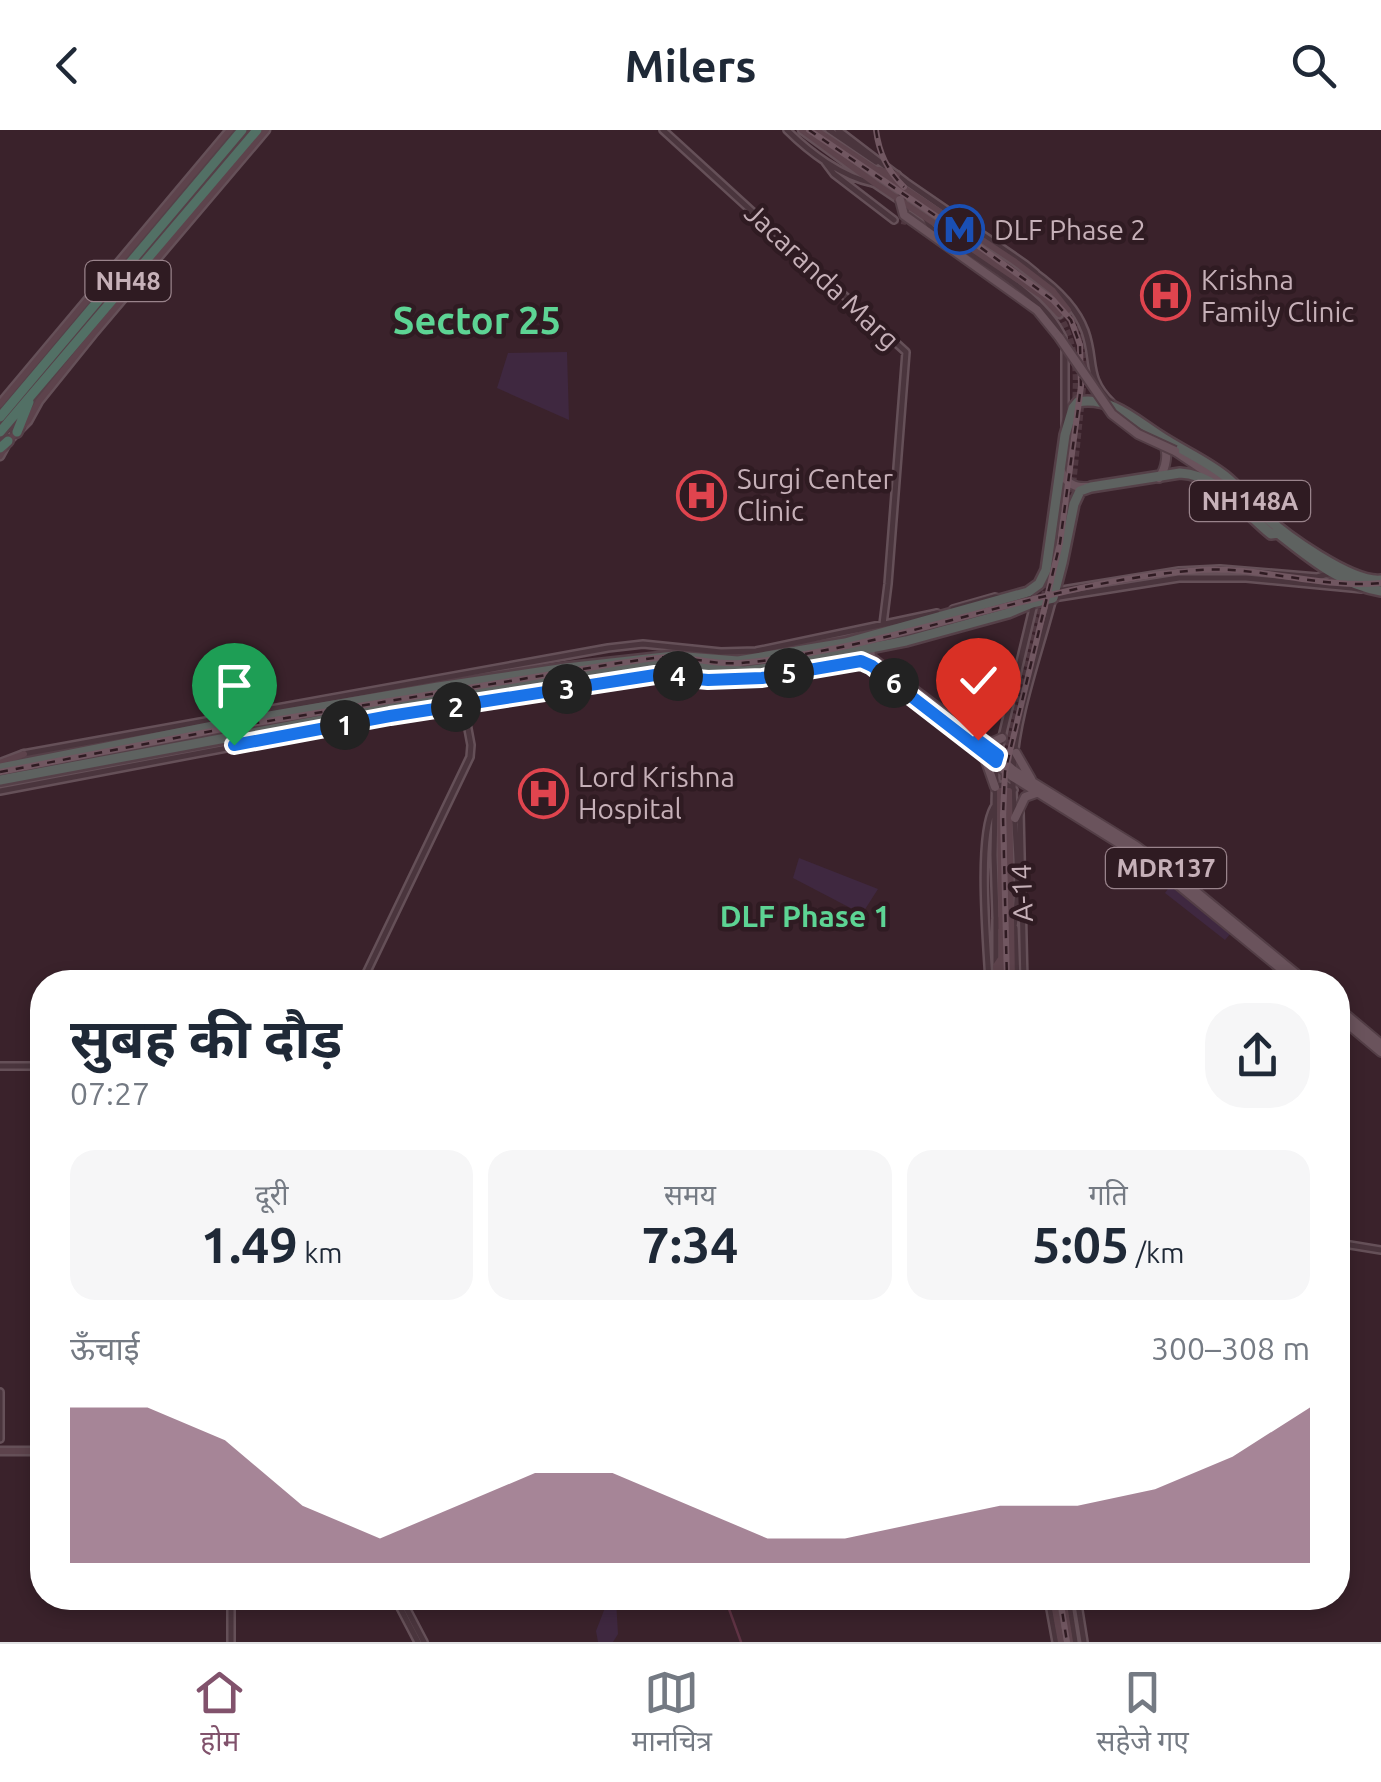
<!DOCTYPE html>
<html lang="hi">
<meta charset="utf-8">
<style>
body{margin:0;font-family:Ubuntu,"Noto Sans Devanagari",sans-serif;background:#f6f6f7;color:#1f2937;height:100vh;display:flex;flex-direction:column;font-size:38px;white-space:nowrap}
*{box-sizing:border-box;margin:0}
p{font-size:32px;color:#747a83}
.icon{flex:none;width:55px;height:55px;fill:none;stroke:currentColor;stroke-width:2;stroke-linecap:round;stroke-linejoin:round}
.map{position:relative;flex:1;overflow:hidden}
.details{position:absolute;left:30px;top:840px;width:1320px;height:640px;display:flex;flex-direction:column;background:#fff;border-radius:40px;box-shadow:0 5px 15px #0003}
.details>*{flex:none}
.pin{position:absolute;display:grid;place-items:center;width:85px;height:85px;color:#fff;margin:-102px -42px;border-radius:50% 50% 50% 0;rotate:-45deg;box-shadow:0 0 10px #0007}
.pin .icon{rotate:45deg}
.km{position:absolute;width:50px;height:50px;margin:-25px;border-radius:50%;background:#222;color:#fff;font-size:28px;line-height:50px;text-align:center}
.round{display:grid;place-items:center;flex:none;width:105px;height:105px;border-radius:40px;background:#f6f6f7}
.overview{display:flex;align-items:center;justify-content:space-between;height:170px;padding:0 40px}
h1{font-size:55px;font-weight:700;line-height:75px}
.stats{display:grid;grid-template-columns:repeat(3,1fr);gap:15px;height:170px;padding:10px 40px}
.stats div{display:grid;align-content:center;border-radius:25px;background:#f6f6f7;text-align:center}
.stats b{font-size:50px;font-weight:700}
.stats small{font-size:28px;font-weight:400}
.stats p{font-size:28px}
.chart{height:280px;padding:20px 40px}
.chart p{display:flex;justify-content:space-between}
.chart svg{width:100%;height:180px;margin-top:10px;fill:#81526c;opacity:.7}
header{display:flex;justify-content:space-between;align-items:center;height:130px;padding:0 40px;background:#fff;font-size:45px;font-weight:700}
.tabs{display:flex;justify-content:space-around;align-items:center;height:140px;border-top:2px solid #e0e1e3;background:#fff;font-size:28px;color:#747a83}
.tabs a{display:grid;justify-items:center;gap:5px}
.tabs .selected{color:#81526c}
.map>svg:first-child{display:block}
.green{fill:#3f2840}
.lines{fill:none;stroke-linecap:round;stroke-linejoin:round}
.stream{stroke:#5f3344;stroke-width:2.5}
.tertiary-tunnel{stroke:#4f3740;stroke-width:5;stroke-dasharray:5 2.5;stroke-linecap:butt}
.secondary-tunnel{stroke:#4f3740;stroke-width:6;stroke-dasharray:6 3;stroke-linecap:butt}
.tertiary-casing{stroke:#655058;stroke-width:10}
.secondary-casing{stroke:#655058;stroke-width:11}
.primary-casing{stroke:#533e46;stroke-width:12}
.trunk-casing{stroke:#554048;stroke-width:14}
.motorway-casing{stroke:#554048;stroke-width:14}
.tertiary{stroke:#4a353d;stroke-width:5}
.secondary{stroke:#5d434c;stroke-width:6}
.primary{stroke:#6a535c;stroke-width:8}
.trunk{stroke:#5e6260;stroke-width:9}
.motorway{stroke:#527065;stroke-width:9}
.rail-casing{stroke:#715761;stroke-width:6}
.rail{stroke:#2f1b22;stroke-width:2.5;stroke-dasharray:8;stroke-linecap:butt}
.primary-bridge-casing{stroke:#533e46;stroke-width:12;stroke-linecap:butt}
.primary-bridge{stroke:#6a535c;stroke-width:8}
.route-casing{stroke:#fff;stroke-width:20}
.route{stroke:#1a73e8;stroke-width:12}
.labels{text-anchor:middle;stroke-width:9;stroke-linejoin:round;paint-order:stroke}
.shield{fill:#2f1b22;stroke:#99838b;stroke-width:2.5}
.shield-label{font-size:25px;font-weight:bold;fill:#c6b0b8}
.poi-label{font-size:28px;fill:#c6b0b8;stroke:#2f1b22;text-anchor:start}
.street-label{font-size:28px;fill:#c6b0b8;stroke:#2f1b22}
.neighbourhood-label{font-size:30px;font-weight:bold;fill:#5dd494;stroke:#2f1b22}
.district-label{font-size:38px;font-weight:bold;fill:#5dd494;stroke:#2f1b22}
</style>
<header><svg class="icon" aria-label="back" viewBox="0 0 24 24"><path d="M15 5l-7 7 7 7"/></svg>Milers<svg class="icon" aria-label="search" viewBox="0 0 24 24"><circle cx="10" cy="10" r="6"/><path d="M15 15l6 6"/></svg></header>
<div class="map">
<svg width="1381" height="1512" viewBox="0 0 1381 1512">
<rect width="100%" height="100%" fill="#3a222b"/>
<path class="green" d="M567 222 569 290 497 258 508 223Z
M799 728 878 759 862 784 793 748Z
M1170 756 1231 803 1225 810 1165 763Z
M608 1470H616L618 1504 613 1512H598L596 1501Z"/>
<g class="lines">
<path class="stream" d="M725 1468 741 1512"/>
<path class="tertiary-tunnel" d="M878 34 912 60
M894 90 908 93 917 89 922 79 919 68"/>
<path class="secondary-tunnel" d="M1068 180 1079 203 1085 238 1071 375
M1059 184C1076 213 1077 241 1075 273
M1029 545 1049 470
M1009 637 1017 596
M1000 660 1008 608 1055 421 1074 286"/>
<defs>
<path id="tertiary" d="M663 0 906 222 888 454 883 494
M787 0C809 22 842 47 873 53
M829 0 876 32
M838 0 906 52 1025 134 1036 143
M825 32 834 44 894 90
M926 89 931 98C970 125 1045 164 1063 208
M1034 142C1055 157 1076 176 1085 201 1096 232 1085 247 1112 273
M1065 297V218
M1056 461 1179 441 1220 439 1317 447 1332 443
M953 479 995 467 999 468
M23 624 608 518 643 514 721 522 756 521 937 483
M995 657 1006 654 1014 660
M0 661 390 587 643 547C674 543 705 551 736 550 778 548 819 537 860 531
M1020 681 1024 852
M996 789V833
M1001 798 996 787 994 725 996 632 1033 478 1028 462
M1015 798 1017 852
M1013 801C1024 750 1012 695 1013 644 1014 589 1039 523 1053 468L1179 448H1246L1362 459
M362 852 470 627 471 615 462 567
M989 852C987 814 977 706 994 677
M0 936H42
M1338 1113 1381 1120
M0 1262V1309
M231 1468V1512
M395 1468 418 1512
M401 1468 424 1512
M1048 1468 1056 1512
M1068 1468 1075 1512
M1077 1468 1084 1512"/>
<path id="secondary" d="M802 0 876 54 1042 166 1059 184
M816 0 1014 131 1053 161 1068 180
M879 40 897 45
M0 274 230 0
M0 326 8 311 28 291 39 271 93 204 266 0
M0 633 24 624
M1000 661 1002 852
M1009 661 1012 852
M997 852 996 836 1000 830
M0 1321H42
M1053 1468 1061 1512
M1063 1468 1070 1512"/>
<path id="primary" d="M900 70 904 85 1037 180 1059 207
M1175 321 1224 354 1278 403
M1061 341C1066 353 1074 358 1087 357
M1159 348C1166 338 1169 323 1163 311
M870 517 871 527 876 531 970 602 1013 640 1136 716 1163 736
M842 524 851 526 872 536 1013 647 1154 735 1297 852
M980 611 993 612 1002 608
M983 623 995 657
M1016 623 1031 649
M1015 688 1025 667 1039 662
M1194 760 1306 852
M1338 878 1381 914
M1338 886 1381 922"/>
<path id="trunk" d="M0 638 223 594 438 557 566 538 674 526 738 531 773 525 845 513 1028 462 1039 454 1046 440 1065 305 1073 278 1078 272C1110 266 1135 290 1160 306 1181 320 1205 330 1225 346 1239 357 1250 372 1263 384 1284 405 1352 453 1381 450
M0 650 392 577 605 542 665 534 744 541 769 538 906 511 1008 483 1032 473 1053 468 1062 433 1074 374 1080 361 1091 357 1180 343C1219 345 1242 381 1271 404L1278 403C1310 428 1340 454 1381 461"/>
<path id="motorway" d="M0 287 242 0
M0 302 257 0
M17 302 29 272
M0 318 8 311"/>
</defs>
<use href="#tertiary" class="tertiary-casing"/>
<use href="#secondary" class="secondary-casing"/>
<use href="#primary" class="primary-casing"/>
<use href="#trunk" class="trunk-casing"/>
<use href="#motorway" class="motorway-casing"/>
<use href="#tertiary" class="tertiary"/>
<use href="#secondary" class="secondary"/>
<use href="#primary" class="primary"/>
<use href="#trunk" class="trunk"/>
<use href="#motorway" class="motorway"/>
<defs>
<path id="rail" d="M809 0 958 101 1053 170 1071 190 1080 215 1081 256 1060 413 1005 642 1003 685 1007 852
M876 0C879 23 887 40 904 57
M0 642 238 596 619 533C636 531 654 527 672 527 694 528 717 535 740 533 772 531 805 524 837 518 958 493 1076 449 1200 440 1260 436 1321 459 1381 453
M1060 1468 1067 1512"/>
</defs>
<use href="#rail" class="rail-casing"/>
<use href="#rail" class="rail"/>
<defs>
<path id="primary-bridge" d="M1059 207 1112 284 1138 304 1175 321"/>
</defs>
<use href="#primary-bridge" class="primary-bridge-casing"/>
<use href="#primary-bridge" class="primary-bridge"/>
</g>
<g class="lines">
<defs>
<path id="route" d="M234 615 390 586 655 545 708 550 762 548 861 531 872 536 996 632 998 625 978 610"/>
</defs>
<use href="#route" class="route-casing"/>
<use href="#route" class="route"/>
</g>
<defs>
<symbol id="metro-ring" viewBox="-11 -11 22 22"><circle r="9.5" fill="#2f1b22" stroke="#1a4fb4" stroke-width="1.5"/><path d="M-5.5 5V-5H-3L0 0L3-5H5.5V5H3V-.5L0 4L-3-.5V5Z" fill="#1a4fb4"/></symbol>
<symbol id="hospital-ring" viewBox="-11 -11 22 22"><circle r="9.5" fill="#2f1b22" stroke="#e0444e" stroke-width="1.5"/><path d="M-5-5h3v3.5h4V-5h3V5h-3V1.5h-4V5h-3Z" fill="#e0444e"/></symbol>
</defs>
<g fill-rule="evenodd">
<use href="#metro-ring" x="932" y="72" width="55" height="55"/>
<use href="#hospital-ring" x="1138" y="138" width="55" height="55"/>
<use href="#hospital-ring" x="674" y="338" width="55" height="55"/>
<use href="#hospital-ring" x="516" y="636" width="55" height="55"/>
</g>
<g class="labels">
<g class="shield">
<rect x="85.5" y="131" width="85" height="40" rx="8"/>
<rect x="1190" y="351" width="120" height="40" rx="8"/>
<rect x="1106" y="718" width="120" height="40" rx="8"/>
</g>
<g class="shield-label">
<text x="128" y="160">NH48</text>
<text x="1250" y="380">NH148A</text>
<text x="1166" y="747">MDR137</text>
</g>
<g class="poi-label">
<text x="994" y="110">DLF Phase 2</text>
<text x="1201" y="160">Krishna<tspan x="1201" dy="32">Family Clinic</tspan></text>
<text x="737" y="359">Surgi Center<tspan x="737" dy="32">Clinic</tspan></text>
<text x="578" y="657">Lord Krishna<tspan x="578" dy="32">Hospital</tspan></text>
</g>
<g class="street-label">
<text transform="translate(822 146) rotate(43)" y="10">Jacaranda Marg</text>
<text transform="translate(1022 763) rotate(-92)" y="10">A-14</text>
</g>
<g class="neighbourhood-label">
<text x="805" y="797">DLF Phase 1</text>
</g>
<g class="district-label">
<text x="477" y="204">Sector 25</text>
</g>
</g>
</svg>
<div class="pin" style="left:234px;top:615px;background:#1e9e55"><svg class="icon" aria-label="arrive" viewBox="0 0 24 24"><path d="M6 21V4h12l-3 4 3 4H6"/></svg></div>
<div class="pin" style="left:978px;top:610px;background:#d93025"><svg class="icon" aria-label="check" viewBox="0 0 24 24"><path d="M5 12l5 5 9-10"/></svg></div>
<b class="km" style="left:345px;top:595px">1</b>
<b class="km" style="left:456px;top:577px">2</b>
<b class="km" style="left:567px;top:559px">3</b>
<b class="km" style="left:678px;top:546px">4</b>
<b class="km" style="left:789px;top:543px">5</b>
<b class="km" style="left:894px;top:553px">6</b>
<section class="details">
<div class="overview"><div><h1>सुबह की दौड़</h1><p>07:27</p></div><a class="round"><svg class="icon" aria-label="share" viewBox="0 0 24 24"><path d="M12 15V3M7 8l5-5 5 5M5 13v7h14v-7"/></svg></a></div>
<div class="stats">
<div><p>दूरी</p><b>1.49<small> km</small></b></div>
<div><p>समय</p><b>7:34</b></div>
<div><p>गति</p><b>5:05<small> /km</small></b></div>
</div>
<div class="chart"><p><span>ऊँचाई</span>300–308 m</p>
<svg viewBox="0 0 160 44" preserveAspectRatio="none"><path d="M0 44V6L10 6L20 14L30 30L40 38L50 30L60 22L70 22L80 30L90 38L100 38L110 34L120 30L130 30L140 26L150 18L160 6V44z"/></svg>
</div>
</section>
</div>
<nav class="tabs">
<a class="selected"><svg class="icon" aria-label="home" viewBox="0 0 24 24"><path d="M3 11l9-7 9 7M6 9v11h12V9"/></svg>होम</a>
<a><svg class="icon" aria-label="map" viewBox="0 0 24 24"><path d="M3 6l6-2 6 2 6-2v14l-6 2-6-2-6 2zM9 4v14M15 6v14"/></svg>मानचित्र</a>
<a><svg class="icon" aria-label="saved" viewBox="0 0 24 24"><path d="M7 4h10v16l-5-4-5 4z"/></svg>सहेजे गए</a>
</nav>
